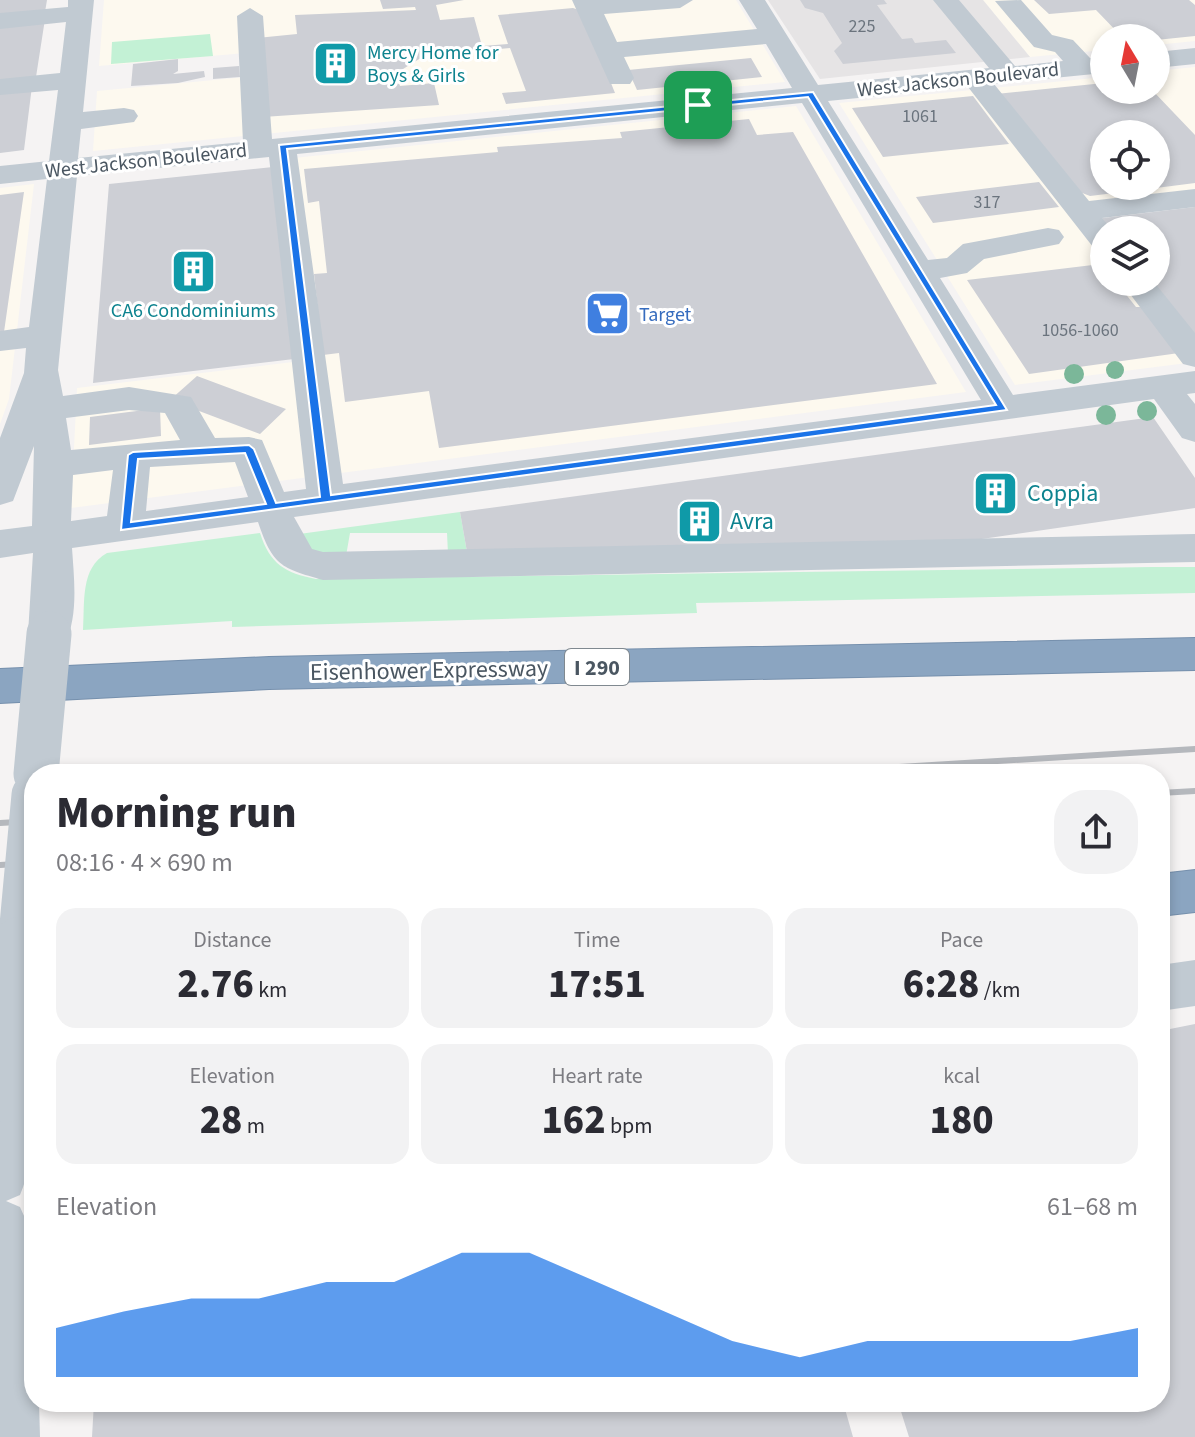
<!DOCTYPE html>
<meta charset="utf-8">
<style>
body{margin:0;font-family:"Source Sans 3",sans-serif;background:#f2f2f3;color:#2b2b33;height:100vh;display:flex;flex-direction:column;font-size:30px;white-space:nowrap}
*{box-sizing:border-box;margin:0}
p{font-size:26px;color:#7c7c81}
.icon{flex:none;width:44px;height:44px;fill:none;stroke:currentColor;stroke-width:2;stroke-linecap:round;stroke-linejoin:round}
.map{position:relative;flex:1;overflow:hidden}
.details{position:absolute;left:24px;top:764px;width:1146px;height:648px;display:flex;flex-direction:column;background:#fff;border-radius:32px;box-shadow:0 4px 12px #0003}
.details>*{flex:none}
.needle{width:52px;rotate:350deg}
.buttons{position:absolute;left:1090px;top:24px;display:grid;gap:16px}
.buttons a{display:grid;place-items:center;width:80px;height:80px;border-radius:50%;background:#fff;box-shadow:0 4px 12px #0003;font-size:40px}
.pin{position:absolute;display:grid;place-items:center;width:68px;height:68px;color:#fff;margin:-34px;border-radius:16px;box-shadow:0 4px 12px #0006}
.round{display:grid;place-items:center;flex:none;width:84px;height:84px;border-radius:32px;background:#f2f2f3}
.head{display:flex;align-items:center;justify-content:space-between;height:136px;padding:0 32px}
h1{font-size:44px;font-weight:800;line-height:60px}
.metrics{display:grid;grid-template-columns:repeat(3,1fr);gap:12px;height:136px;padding:8px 32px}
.metrics div{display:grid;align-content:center;border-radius:20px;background:#f2f2f3;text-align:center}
.metrics b{font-size:40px;font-weight:800}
.metrics small{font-size:22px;font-weight:400}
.metrics p{font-size:22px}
.chart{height:224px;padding:16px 32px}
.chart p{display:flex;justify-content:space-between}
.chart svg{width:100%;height:144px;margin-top:8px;fill:#1a73e8;opacity:.7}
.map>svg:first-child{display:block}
.commercial{fill:#fdf9ef;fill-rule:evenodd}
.education{fill:#e6e4e5}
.green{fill:#c3f1d5}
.building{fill:#cdcfd5}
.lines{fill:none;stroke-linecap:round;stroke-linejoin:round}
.highway-casing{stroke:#7690ad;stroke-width:2}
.minor{fill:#c1cad2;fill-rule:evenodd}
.highway{fill:#8ba5c1;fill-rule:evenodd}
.rail{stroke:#b5b8bd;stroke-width:6}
.minor-bridge-far1{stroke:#c1cad2;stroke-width:45}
.minor-bridge{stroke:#c1cad2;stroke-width:56}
.tree{fill:#7bb799}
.route{fill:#1a73e8;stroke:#fff;stroke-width:2;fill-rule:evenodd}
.labels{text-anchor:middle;stroke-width:6;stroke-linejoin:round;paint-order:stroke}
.far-number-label{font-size:18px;fill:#6b747e}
.far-culture-label{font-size:20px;fill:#0d838f;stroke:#fff;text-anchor:start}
.far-street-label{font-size:20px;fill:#4a5661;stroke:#fff}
.far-shop-label{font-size:20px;fill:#366cbe;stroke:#fff;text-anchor:start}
.shield{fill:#fff;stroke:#808990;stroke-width:2}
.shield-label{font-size:22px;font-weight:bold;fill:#4a5661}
.culture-label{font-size:24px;fill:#0d838f;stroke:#fff;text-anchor:start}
.street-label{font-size:24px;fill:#4a5661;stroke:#fff}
</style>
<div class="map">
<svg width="1195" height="1437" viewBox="0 0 1195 1437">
<rect width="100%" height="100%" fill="#f5f3f3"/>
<path class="commercial" d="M104 0H736L785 82 93 151 97 91 246 77 245 53 99 66Z
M983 0H1195V41L1156 45V38H1104V50L1030 57Z
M1195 67V198L1082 210 1104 240V282H1137L1195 362 1015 385 839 103 1104 77V90H1156V71ZM1104 134H1156V186H1104Z
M796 106 966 392 71 508 77 388 309 360 284 159Z
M34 184 9 399 0 424V188Z"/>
<path class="education" d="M768 0H983L1030 57 820 79Z"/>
<path class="green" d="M210 34 213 56 111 64 112 42Z
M460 512 467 552 448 554 447 533H350L346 556 305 550 292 535Z
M260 533C270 564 285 573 316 579L1152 567H1195V593L696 603 697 613 232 627V621L83 630C85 602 80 568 107 553Z"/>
<path class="building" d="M0 0H47L45 12 0 16Z
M380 0H464L436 5 440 20 474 17 482 46 508 44 498 15 573 8 582 11 615 93 506 104 502 93 526 91 510 48 424 56 403 69 404 77H398L400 86 434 83 439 105 263 117 257 38 297 34 295 15 416 10 415 7 383 9Z
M800 0H884L887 4 877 5 902 39 912 38 915 43 946 40 956 53 843 64 834 51 842 43 823 13 805 8Z
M1034 0H1189L1195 5V36L1156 40 1123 38 1096 10 1049 14Z
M45 19 36 77 0 80V23Z
M751 58 762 77 637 90 628 70Z
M178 59V71L173 74 204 71 205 77 178 83 131 86 133 64Z
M239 66 240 77 213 79V68Z
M1104 83V90H1152L1195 135V183L1156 188V134H1104V186L1155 188 1090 196 1072 189 996 94Z
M32 86 24 150 0 153V89Z
M973 96 1009 144 883 157 852 108Z
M749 119 757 135 793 132 937 384 439 448 429 391 345 402 339 353 323 355 314 274 327 273 319 201 308 203 304 169 498 152 497 147 622 138 620 132Z
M273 167 294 359 93 383 109 184Z
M1039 182 1059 207 933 223 916 197Z
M24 192 4 332H0V195Z
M1195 207V349L1143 282H1156V230H1103L1095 219Z
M1101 264 1104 282H1116L1136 307H1142L1179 353 1029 374 967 280Z
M197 376 286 409 260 434 170 400Z
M160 408 161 436 89 445 90 417Z
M1153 417 1195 478V508L954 543 467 552 460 512Z
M1195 1024V1437H909L898 1402H1160V1031Z
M94 1402H843L853 1437H92Z"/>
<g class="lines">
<defs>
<path id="highway" d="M1195 638V670L269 689 0 703V669L269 657Z
M1195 870V912L1160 916V874Z"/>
</defs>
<use href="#highway" class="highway-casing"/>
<path class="minor" d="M68 0H94L83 112 124 108 134 110 138 116 134 122 81 129 78 158 243 142 237 16 250 8 263 16 272 139 792 88 766 44 624 57 634 78 630 84H610L572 0H693L680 8 604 14 617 42 757 29 739 0H765L818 85 989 68 933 0H959L1015 66 1063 61 1055 52 1034 47 995 1 1021 0 1052 35 1073 40 1090 58 1104 57V73L994 84 1089 201 1195 189V207L1102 218 1112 230H1104V249L1093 247 968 87 828 101 928 260 947 258 963 244 1048 228 1059 230 1064 237 1059 244 984 259 967 273 940 278 1013 395 1195 371V393L1187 394 1195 404V442L1182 438 1154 399 294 517 312 549 323 552 1195 534V562L323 580C281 568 273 566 258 522L72 548C74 578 79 618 64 645L49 650 34 645 28 634 33 553 0 558V530L32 526 34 446 13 501 0 505V438L24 373 26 348 0 351V331L29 327 47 179 0 184V166L49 161 58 90 0 95V79L60 73 66 22 0 29V13L68 7ZM802 103 981 400 343 484 297 154ZM269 157 306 489 284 492 262 440 249 437 215 438 191 397 129 387 63 396 58 370 77 176ZM129 410 165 413 180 440 71 450 66 418ZM235 462 248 497 146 511 150 467ZM113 470 107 516 71 521 73 475Z
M1195 48V64L1156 68V52Z
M1121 282H1154L1195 333V367L1183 364Z
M1195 960V1006L1160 1011V965Z
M7 1068 26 1076C40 1109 34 1162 20 1195L6 1201 20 1207 29 1227 34 1402H39L40 1437H0V1071Z"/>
<use href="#highway" class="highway"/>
<path class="rail" d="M784 774 1195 749
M1160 793 1195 791
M0 823 34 821
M0 865 34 863"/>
<path class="minor-bridge-far1" d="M36 774 49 634
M20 947 34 795"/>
<path class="minor-bridge" d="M7 1094 20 945"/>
</g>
<g class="tree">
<circle cx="1115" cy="370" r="9"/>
<circle cx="1074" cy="374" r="10"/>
<circle cx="1147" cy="411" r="10"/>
<circle cx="1106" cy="415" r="10"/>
</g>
<path class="route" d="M813 92 1007 410 121 530 128 455 133 452 249 445 254 449 276 503 320 497 279 145ZM808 97 996 405 331 495 287 149ZM245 453 266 504 131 522 138 459Z"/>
<defs>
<symbol id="building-square" viewBox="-11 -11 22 22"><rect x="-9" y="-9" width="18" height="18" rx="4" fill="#0f9aa8" stroke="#fff"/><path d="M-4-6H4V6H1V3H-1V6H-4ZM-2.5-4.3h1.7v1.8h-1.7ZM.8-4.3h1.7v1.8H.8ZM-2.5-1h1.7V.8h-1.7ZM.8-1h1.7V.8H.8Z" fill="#fff"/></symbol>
<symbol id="supermarket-square" viewBox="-11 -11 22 22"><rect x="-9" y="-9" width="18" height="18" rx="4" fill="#3f7fe0" stroke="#fff"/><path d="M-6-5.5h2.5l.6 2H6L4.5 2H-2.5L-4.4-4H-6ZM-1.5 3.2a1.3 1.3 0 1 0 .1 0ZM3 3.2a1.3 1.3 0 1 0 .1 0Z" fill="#fff"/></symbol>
</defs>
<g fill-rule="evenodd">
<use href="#building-square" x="310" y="38" width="51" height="51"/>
<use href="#building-square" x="168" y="246" width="51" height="51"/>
<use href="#supermarket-square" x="582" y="288" width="51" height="51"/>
<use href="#building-square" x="970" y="468" width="51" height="51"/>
<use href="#building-square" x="674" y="496" width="51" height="51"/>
</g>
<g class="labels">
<g class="far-number-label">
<text x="862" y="32">225</text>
<text x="920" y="122">1061</text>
<text x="987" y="208">317</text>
<text x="1080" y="336">1056-1060</text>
</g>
<g class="far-culture-label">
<text x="367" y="59">Mercy Home for<tspan x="367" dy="23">Boys &amp; Girls</tspan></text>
<text x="193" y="317" text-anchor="middle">CA6 Condominiums</text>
</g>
<g class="far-street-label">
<text transform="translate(958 79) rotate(-6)" y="7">West Jackson Boulevard</text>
<text transform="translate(146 160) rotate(-6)" y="7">West Jackson Boulevard</text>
</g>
<g class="far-shop-label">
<text x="639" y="321">Target</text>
</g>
<rect class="shield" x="565" y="649" width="64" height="36" rx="6"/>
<g class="shield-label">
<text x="597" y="675">I 290</text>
</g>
<g class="culture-label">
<text x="1027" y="501">Coppia</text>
<text x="730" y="529">Avra</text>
</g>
<g class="street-label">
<text transform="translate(429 670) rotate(-1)" y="8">Eisenhower Expressway</text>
</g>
</g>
</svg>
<div class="buttons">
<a><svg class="needle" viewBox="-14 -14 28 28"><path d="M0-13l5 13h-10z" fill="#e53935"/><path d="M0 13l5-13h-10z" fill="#7c7c81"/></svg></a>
<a><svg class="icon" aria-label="locate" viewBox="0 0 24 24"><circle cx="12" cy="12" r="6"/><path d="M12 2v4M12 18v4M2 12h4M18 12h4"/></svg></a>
<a><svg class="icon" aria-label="layers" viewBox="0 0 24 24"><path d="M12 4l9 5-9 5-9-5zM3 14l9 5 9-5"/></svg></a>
</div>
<div class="pin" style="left:698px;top:105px;background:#1e9e55"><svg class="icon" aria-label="arrive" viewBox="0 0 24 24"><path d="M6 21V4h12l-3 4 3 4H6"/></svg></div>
<section class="details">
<div class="head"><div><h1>Morning run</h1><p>08:16 · 4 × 690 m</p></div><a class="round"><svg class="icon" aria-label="share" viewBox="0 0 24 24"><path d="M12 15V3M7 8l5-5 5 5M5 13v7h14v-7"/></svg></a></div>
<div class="metrics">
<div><p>Distance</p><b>2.76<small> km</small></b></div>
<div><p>Time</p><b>17:51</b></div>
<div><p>Pace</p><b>6:28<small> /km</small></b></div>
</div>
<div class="metrics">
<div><p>Elevation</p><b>28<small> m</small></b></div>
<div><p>Heart rate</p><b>162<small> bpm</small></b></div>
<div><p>kcal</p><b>180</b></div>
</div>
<div class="chart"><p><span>Elevation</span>61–68 m</p>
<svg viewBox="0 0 160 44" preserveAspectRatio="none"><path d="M0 44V29L10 24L20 20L30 20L40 15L50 15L60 6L70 6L80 15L90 24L100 33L110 38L120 33L130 33L140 33L150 33L160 29V44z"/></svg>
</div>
</section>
</div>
